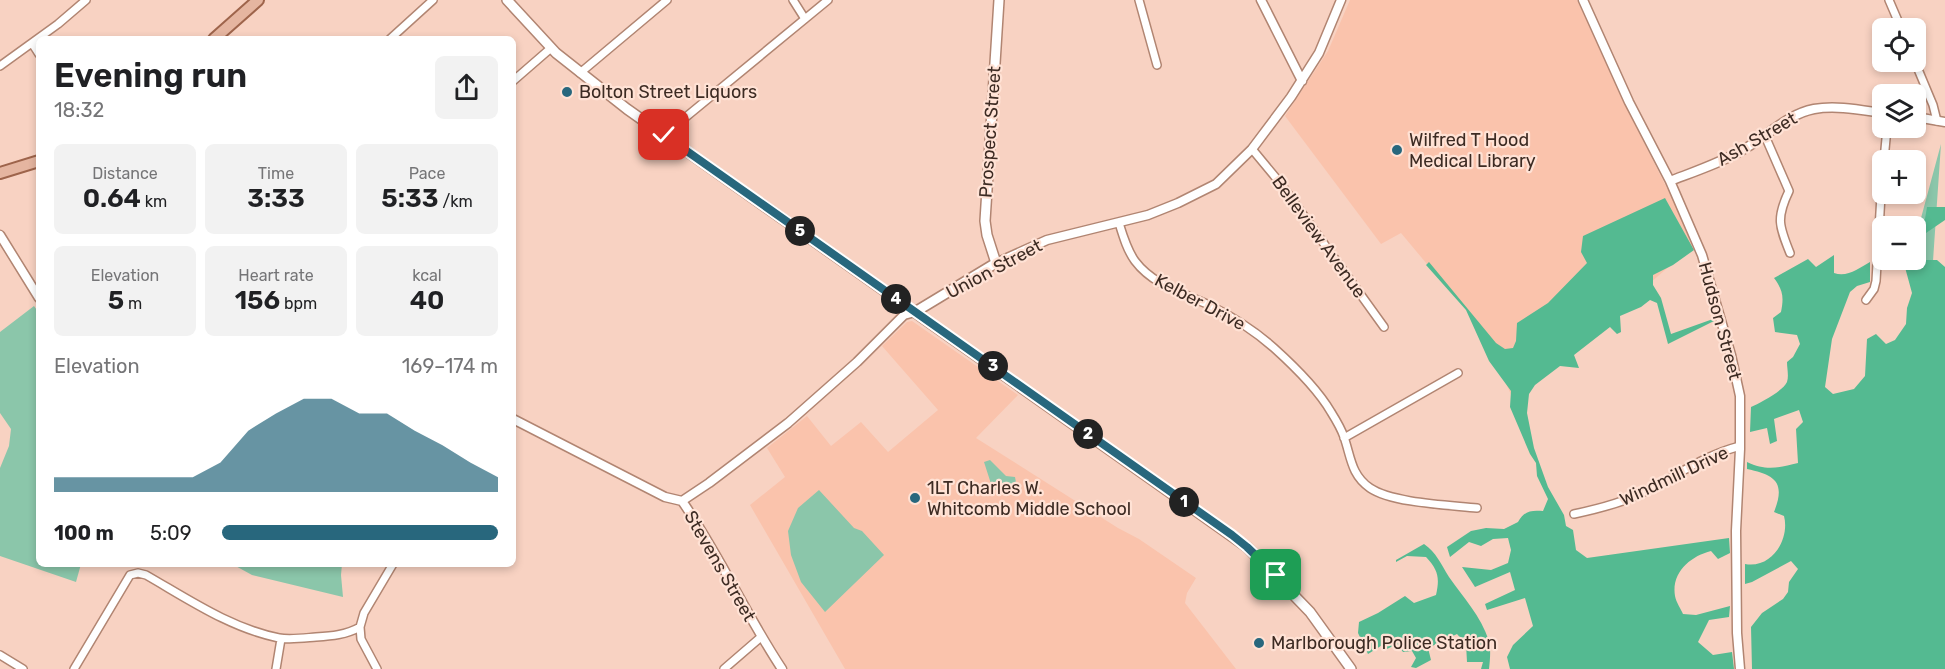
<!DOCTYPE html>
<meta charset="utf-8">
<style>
body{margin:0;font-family:Rubik,sans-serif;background:#f2f2f2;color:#202124;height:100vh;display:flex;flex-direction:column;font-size:22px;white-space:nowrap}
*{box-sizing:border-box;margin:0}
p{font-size:20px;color:#757577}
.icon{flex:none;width:33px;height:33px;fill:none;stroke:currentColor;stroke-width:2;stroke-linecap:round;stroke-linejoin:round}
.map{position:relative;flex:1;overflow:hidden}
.details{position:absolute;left:36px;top:36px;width:480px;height:531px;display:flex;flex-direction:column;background:#fff;border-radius:9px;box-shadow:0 3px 9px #0003}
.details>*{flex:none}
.fabs{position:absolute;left:1872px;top:18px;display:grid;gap:12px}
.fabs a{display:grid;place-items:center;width:54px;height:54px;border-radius:9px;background:#fff;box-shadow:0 3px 9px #0003;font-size:30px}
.pin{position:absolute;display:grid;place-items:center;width:51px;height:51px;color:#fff;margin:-26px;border-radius:12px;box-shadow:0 3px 9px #0006}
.km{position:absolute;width:30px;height:30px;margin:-15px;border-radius:50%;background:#222;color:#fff;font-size:16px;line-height:30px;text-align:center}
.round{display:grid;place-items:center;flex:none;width:63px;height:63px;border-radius:9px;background:#f2f2f2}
.summary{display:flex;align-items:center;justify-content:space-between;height:102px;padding:0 18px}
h1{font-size:33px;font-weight:600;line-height:45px}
.metrics{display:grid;grid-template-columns:repeat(3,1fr);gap:9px;height:102px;padding:6px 18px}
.metrics div{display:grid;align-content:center;border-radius:9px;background:#f2f2f2;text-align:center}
.metrics b{font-size:26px;font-weight:600}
.metrics small{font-size:16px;font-weight:400}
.metrics p{font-size:16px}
.chart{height:168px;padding:12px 18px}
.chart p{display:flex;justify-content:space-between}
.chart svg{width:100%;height:108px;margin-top:6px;fill:#28677d;opacity:.7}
ul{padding:0 18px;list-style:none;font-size:20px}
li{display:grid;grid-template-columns:96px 72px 1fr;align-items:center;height:45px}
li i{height:15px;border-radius:8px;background:#28677d}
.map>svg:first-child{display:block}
.built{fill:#fac3ac}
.green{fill:#8bc6aa}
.forest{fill:#54ba91}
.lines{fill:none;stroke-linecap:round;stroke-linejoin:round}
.minor-casing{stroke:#b18572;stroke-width:10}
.tertiary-casing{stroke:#b18572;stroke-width:11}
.secondary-casing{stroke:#b18572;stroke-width:12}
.primary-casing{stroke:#9e644b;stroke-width:14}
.minor{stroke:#fff;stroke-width:7}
.tertiary{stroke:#fff;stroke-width:8}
.secondary{stroke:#fff;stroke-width:9}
.primary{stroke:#e5b5a0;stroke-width:10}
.route-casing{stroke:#fff;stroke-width:12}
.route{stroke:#28677d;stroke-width:8}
.poi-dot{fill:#28677d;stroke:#ffe2d5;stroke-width:2}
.labels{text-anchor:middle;stroke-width:4.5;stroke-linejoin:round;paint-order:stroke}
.poi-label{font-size:18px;fill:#3d2b23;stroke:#ffe2d5;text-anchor:start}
.street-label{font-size:18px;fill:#3d2b23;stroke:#ffe2d5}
</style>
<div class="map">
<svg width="1945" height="669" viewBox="0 0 1945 669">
<rect width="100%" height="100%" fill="#f8d2c2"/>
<path class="built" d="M1350 0H1577L1634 123 1695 244 1514 401 1476 319 1452 294 1401 233 1381 244 1285 116 1328 51Z
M912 321 1018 395 976 438 1118 528 1139 539 1196 578 1187 593 1185 603 1236 669H845L750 505 785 477 767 448 807 416 831 446 861 422 888 452 938 410 882 346 907 322Z"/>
<path class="green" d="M1941 144 1933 261 1915 304 1921 218Z
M34 306 39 313V564H81L76 582 0 556V468L9 446 11 429 0 413V332Z
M990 460 1006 476 1015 477 1017 488 993 490 984 462Z
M819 490 854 528 862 531 884 555 825 612 801 582 791 555 788 531 798 508Z
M232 564H342L341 575 343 597 252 575Z"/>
<path class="forest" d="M1665 198 1694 250 1673 265 1653 275V285L1661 298 1671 334 1713 319 1714 321 1668 344 1657 303 1650 300 1641 307 1620 316 1621 332 1617 334 1610 327 1574 355 1579 368 1560 366 1535 385 1529 394 1527 413 1534 448 1548 487 1564 515 1566 526 1573 530 1576 550 1587 558 1729 538 1730 553 1718 559 1711 551C1691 556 1671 572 1675 596 1676 602 1681 609 1683 614L1696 615 1730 606 1729 617 1709 620 1698 642 1713 655 1732 652 1734 669H1510L1507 657 1513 645 1533 626 1525 598 1487 610 1485 604 1515 590 1510 572 1475 587 1462 567 1491 570 1508 563 1511 550 1508 538 1493 539 1481 546 1469 542 1450 557 1447 547 1471 531 1486 528 1504 529 1518 522C1524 511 1531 510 1543 511L1548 499 1537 476 1536 463 1530 454 1510 407 1511 391 1489 361 1466 310 1426 265 1429 262 1496 343 1505 349 1513 348 1516 341 1517 323 1548 303 1587 263 1581 252 1583 236Z
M1927 207H1945V220L1926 233 1916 256 1923 260H1937L1945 267V669H1752L1751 627 1762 613 1783 599 1788 592 1789 582 1798 569 1791 561 1752 582 1745 584V564C1772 569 1790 539 1784 516L1774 512C1786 482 1775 475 1747 469V462C1766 471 1778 468 1798 463L1796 429 1803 422 1799 410 1774 419 1777 441 1770 444 1767 428 1750 432 1751 407C1760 403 1783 391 1787 382 1789 376 1787 368 1787 362L1793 357 1800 344 1797 335 1775 332 1773 318 1781 312C1784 297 1783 290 1774 278L1808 259 1816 267 1834 255V273C1847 278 1859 268 1870 262V282L1857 286 1850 292 1832 339 1825 387 1833 394 1854 389 1865 376 1867 339 1876 334 1886 344 1895 340 1906 324 1907 308 1912 293 1903 260H1916V230L1925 219Z
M1424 544C1436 552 1441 564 1449 577 1463 597 1481 616 1489 641 1491 650 1490 660 1489 669H1481L1483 662H1467L1466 644 1457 634 1428 648 1431 660 1416 668 1411 667 1416 658 1412 651 1403 652 1397 644 1387 649 1384 644 1368 654 1358 633 1359 622 1378 613 1405 596 1414 603 1436 595C1440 577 1438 570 1426 557L1407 556 1396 562V560Z"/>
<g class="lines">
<defs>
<path id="minor" d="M793 0 805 19
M1139 0 1157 65
M1889 0 1901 28
M390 39 433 0
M32 43 39 54
M1915 62 1933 105 1937 121
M0 66 58 24 86 0
M580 73 667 0
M513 81 551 48
M664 135 828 0
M1765 136 1789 191C1776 218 1779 226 1790 253
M1252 149 1281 184 1384 327
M1884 160 1887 128
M1119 223C1123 236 1127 250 1135 261 1153 285 1183 293 1209 305 1233 317 1254 330 1274 348 1294 366 1317 388 1331 412 1336 420 1341 428 1344 437 1351 457 1351 475 1370 488 1392 503 1449 505 1477 508
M1866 300 1874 289 1876 281 1882 178
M1344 438 1458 373
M1574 514C1598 509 1622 503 1644 492 1679 475 1702 456 1740 446
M360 627 361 639 377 669
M0 655 23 669
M74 669 130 575 138 573 146 575C188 599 230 628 279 638 290 640 304 638 316 637 331 636 346 635 360 627L364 613 393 564
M276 669 281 639
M724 669 761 637"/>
<path id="tertiary" d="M1261 0 1302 81
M1583 0 1629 102 1670 181 1702 255 1731 355 1740 396V449L1736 531 1737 633 1740 669
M1916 117 1945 122
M1670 181C1696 171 1723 162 1746 148 1768 135 1788 114 1814 109 1836 105 1861 110 1882 113
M0 235 39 298
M996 263 1047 240 1148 215 1178 203 1216 184 1252 149 1291 97 1319 53 1341 0
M513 419 665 497 682 501C719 554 746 615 782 669
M682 501 709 483 788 423 857 362 904 315 915 312"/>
<path id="secondary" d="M507 0 556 53 627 109 1247 547 1310 612 1351 669
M915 312 996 263 987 235 985 221 999 0"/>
<path id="primary" d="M214 39 258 0
M0 173 39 161"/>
</defs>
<use href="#minor" class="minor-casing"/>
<use href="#tertiary" class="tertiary-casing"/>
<use href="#secondary" class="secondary-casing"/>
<use href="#primary" class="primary-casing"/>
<use href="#minor" class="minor"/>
<use href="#tertiary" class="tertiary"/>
<use href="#secondary" class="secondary"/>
<use href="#primary" class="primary"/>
</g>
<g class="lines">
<defs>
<path id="route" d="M664 135 1232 535 1247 547 1276 575"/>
</defs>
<use href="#route" class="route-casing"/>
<use href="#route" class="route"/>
</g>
<g class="poi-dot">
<circle cx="567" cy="92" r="6"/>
<circle cx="1397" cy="150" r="6"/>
<circle cx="915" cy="498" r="6"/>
<circle cx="1259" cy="643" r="6"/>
</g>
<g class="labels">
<g class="poi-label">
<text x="579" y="98">Bolton Street Liquors</text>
<text x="1409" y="146">Wilfred T Hood<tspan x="1409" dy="21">Medical Library</tspan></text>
<text x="927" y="494">1LT Charles W.<tspan x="927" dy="21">Whitcomb Middle School</tspan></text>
<text x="1271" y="649">Marlborough Police Station</text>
</g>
<g class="street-label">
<text transform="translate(990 132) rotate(-86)" y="6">Prospect Street</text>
<text transform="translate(1757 139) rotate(-30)" y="6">Ash Street</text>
<text transform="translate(1319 237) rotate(54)" y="6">Belleview Avenue</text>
<text transform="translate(994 269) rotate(-28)" y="6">Union Street</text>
<text transform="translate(1200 302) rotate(28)" y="6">Kelber Drive</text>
<text transform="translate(1720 321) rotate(75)" y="6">Hudson Street</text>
<text transform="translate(1674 476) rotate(-25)" y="6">Windmill Drive</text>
<text transform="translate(720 566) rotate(60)" y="6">Stevens Street</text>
</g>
</g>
</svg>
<div class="fabs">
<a><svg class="icon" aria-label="locate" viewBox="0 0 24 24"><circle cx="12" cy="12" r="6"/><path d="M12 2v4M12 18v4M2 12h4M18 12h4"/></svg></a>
<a><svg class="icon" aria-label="layers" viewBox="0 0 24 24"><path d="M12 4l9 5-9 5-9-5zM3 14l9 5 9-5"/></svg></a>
<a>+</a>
<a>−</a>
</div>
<div class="pin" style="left:1276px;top:575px;background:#1e9e55"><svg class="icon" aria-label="arrive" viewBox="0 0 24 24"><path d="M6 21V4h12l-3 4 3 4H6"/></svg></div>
<div class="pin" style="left:664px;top:135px;background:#d93025"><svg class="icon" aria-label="check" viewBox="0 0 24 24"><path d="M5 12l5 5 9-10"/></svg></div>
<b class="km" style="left:1184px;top:502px">1</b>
<b class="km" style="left:1088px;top:434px">2</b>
<b class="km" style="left:993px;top:366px">3</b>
<b class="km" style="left:896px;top:299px">4</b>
<b class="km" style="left:800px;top:231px">5</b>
<section class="details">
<div class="summary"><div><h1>Evening run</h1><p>18:32</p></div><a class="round"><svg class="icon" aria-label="share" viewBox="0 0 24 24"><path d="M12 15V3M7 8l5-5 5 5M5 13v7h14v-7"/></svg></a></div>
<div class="metrics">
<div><p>Distance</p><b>0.64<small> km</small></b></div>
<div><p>Time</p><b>3:33</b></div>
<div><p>Pace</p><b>5:33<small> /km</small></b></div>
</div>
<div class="metrics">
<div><p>Elevation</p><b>5<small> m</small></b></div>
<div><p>Heart rate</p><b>156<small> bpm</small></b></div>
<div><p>kcal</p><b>40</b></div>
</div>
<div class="chart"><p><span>Elevation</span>169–174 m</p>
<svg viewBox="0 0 160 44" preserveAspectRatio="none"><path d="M0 44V38L10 38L20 38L30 38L40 38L50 38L60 32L70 19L80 12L90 6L100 6L110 12L120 12L130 19L140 25L150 32L160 38V44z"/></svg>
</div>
<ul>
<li><b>100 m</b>5:09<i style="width:100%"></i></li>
</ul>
</section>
</div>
